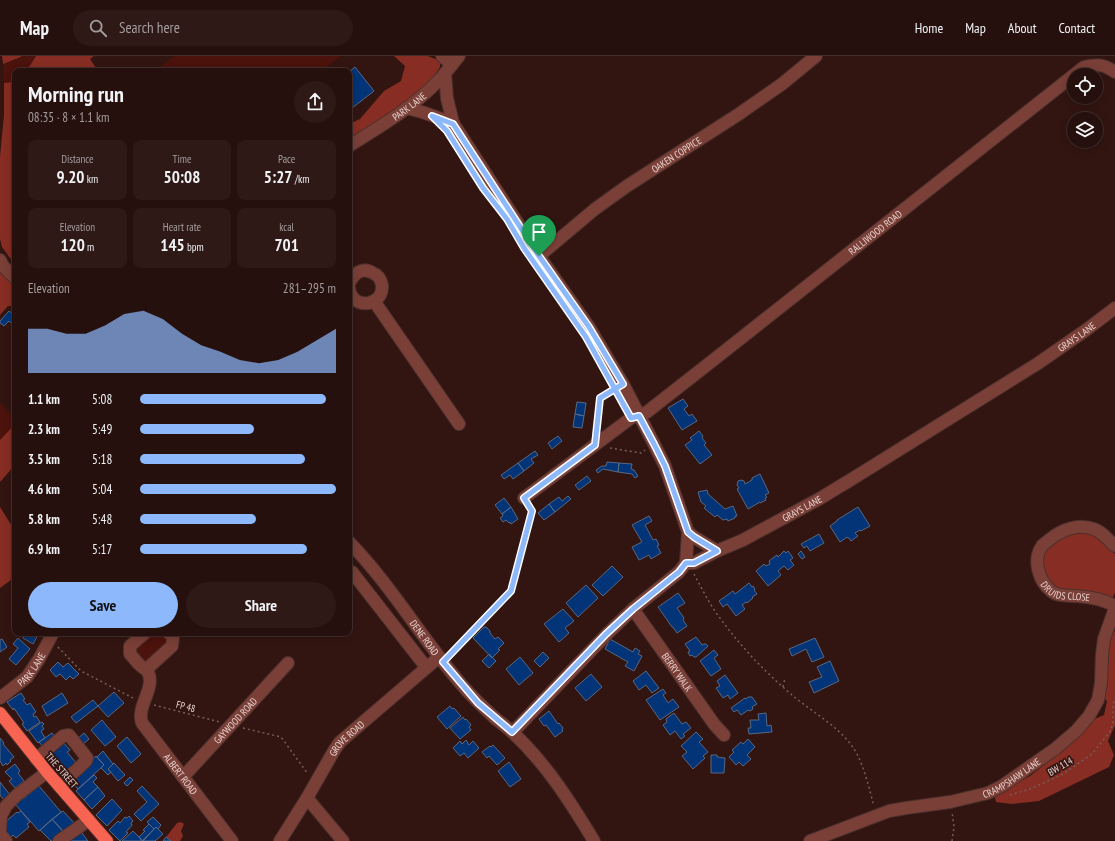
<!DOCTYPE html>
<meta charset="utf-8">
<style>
body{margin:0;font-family:"PT Sans Narrow",sans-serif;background:#2e1916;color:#f1f3f6;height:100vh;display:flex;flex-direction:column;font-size:15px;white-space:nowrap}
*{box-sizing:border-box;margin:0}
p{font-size:13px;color:#a49d9d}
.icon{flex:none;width:22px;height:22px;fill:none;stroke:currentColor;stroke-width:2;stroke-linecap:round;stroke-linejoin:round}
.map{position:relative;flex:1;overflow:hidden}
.details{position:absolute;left:12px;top:12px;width:340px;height:568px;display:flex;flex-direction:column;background:#26100d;border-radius:8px;box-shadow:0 2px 10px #0003,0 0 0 1px #42302e}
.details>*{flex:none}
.fabs{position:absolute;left:1067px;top:12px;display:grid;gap:8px}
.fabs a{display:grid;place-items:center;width:36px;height:36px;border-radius:50%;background:#26100d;box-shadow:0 2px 10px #0003,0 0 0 1px #42302e;font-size:20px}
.pin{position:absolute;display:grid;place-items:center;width:34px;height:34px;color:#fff;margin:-41px -17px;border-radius:50% 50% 50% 0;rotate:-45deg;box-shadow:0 0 4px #0007}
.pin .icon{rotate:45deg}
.round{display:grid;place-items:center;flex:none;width:42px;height:42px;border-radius:21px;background:#2e1916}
.head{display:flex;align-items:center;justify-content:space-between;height:68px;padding:0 16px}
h1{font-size:22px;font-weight:800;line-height:30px}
.stats{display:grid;grid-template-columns:repeat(3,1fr);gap:6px;height:68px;padding:4px 16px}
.stats div{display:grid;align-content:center;border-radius:8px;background:#2e1916;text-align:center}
.stats b{font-size:17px;font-weight:800}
.stats small{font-size:11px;font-weight:400}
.stats p{font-size:11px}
.chart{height:112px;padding:8px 16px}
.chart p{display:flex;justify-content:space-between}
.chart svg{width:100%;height:72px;margin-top:4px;fill:#8db9fc;opacity:.7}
.action{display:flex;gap:8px;margin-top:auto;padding:8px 16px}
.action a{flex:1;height:46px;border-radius:24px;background:#8db9fc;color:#111;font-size:16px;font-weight:800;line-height:46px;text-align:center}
.action a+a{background:#2e1916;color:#f1f3f6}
ul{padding:0 16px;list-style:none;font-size:13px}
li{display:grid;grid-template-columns:64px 48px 1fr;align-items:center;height:30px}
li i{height:10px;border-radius:5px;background:#8db9fc}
header{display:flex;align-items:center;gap:24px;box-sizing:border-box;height:56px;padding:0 20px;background:#26100d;border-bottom:1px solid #42302e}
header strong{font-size:19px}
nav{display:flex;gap:22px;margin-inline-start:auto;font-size:14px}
.search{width:280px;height:36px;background:#2e1916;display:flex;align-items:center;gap:10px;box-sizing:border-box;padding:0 14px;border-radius:22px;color:#a49d9d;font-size:15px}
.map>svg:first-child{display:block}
.green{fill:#4c120c}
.forest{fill:#872d23}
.building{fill:#023477;stroke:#576883}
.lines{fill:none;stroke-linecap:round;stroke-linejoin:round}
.minor-casing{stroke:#4c302c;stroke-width:14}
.highway-casing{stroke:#4c302c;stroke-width:14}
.path{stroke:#775d59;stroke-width:1.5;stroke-dasharray:2 3;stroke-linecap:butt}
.minor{stroke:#7a3f37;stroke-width:12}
.highway{stroke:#f86452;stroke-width:12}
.route-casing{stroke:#fff;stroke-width:8}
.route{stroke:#8db9fc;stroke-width:5}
.labels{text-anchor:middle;stroke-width:3.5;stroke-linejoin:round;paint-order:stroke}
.street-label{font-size:10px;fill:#e9d4d0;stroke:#321511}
</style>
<header>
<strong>Map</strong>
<div class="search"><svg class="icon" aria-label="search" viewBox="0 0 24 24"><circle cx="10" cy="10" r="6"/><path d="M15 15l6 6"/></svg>Search here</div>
<nav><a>Home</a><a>Map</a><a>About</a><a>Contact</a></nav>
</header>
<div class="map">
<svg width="1115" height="785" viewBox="0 0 1115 785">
<rect width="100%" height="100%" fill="#321511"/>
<path class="green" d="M21 0H36L29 11 28 15H15V28L12 26 4 27 3 8 21 2Z
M175 0H341L327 11 310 15H154Z
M0 347 15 362V368L0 384Z
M150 577H165L169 581 168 589 147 609 134 598V592Z"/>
<path class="forest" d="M2 0H21V1L3 8Z
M36 0H94L90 3 98 15H28L29 11Z
M394 0H428L440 5V11L434 20 408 46 349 87V68L360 63 384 35 401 25 405 10Z
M12 26 15 28V209L2 191 0 183V101L4 59V27Z
M0 215 15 230V250H8L0 259Z
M15 368V409L0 426V384Z
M0 451 15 475V521L0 532Z
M1079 476H1092L1115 498V537L1112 543 1056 534 1044 521 1043 509V494L1060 478Z
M1115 575V669L1108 685 1114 699 1109 711 1039 745 1012 748 996 746 994 738 1030 720 1069 689 1092 664 1104 659 1107 645 1102 640 1109 601V577Z
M181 766 184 768 181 775 183 780 180 785H171L166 781 177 767Z"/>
<path class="building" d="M355 11 374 35 352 52 349 49V16Z
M9 255 15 260V271L9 265 4 270 0 267V265Z
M683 343 688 350 684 353 689 360 692 358 697 365 682 374 668 352Z
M577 346 586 347 584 360 575 358Z
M575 358 584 360 582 372 573 371Z
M699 375 703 380 702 382 706 387 704 389 712 399 700 408 685 389 692 384 690 382Z
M558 380 562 385 552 393 548 387Z
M535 395 538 399 531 403 534 407 524 415 518 407Z
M607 406 619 407 618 416 603 413 598 417 596 414 602 410H606Z
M518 407 524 415 513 423 510 419 504 423 501 419Z
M619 407 632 408 631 413 634 414 638 420 635 422 632 418 618 416Z
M760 418 769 437 765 439 767 441 765 442 766 444 760 447V446L748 453 737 433 739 432 737 429 738 425 741 424 744 425 745 428 752 424V422Z
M587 420 591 425 579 434 575 429Z
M707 434 708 438 725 453 733 450 737 460H735V462L728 465 727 463 723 464 717 459 715 461 704 452 706 450 701 446 698 436Z
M568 440 571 443 555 456 549 448 559 441 562 445Z
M504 442 511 451 502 458 495 449Z
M549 448 555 456 544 464 538 457Z
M511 451 518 463 511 468 510 466 509 467 506 464 503 466 500 462 503 460 502 458Z
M858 451 870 470 861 475 860 474 855 477 858 480 851 485 849 482H848L847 481 840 486 830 470 837 465V464Z
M649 460 652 465 645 469 653 484 656 483 659 489 657 490 661 497 651 503 649 499 639 504 632 491 642 486 632 469Z
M819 478 824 487 810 495 807 490 804 492 801 488Z
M784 495 786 497 788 495 793 502 790 504 794 509 788 514 784 510 778 515 781 519 768 530 756 515 764 508 766 510 770 508 769 505 777 499 778 501Z
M801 495 805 501 802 503 798 498Z
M612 510 623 521 603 540 592 529Z
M749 527 752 531 753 530 755 533 754 534 757 538 752 541 753 542 747 547 746 546 742 549 745 553 736 560 727 548 723 551 719 545 733 535 735 538Z
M586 529 598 542 578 561 566 547Z
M678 537 685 547 677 552 684 562 683 564 687 570 677 577 673 571H672L658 551Z
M563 553 574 565 565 572 569 577 559 586 544 568Z
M484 571H486L490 575V577L495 583 498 581 504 587 498 593 500 594 492 602 473 582Z
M23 577H39L33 588 23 582 25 578Z
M696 581 702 589 704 588H706L708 590 707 591 696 601H694L692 599 690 600 688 596 690 595 685 588Z
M18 582 30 593 16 609 9 603 18 592 13 588Z
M815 582 824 601 812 606 806 593 792 600 789 593Z
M2 583 7 591 0 596V584Z
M610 583 633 596 635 592 640 595 638 598 642 600 634 615 625 610 628 606 605 593Z
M714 594 718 599 714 602 721 613 711 620 700 605Z
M543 596 549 602 540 611 534 605Z
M489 598 496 605 489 612 482 605Z
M520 601 533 617 519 629 506 613Z
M830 605 839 625 814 637 809 626 822 621 817 611Z
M58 606 63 611 68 607 79 618 73 623 70 620 66 624 60 618 56 621 50 614Z
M646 615 659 632 652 637 646 629 639 634 633 625Z
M591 618 602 631 586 645 575 632Z
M725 619 738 637 730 643 728 639 723 642 716 632 720 630 717 625Z
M663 633 666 637 663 639 668 647 673 643 679 651 660 664 646 644Z
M114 636 124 647 108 661 98 650Z
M21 637 25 643 23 644 27 649 30 647 36 656 33 658 34 661 36 660 40 666 27 675 22 668 24 667 14 652 13 654 7 646Z
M62 637 68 647 47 660 42 650Z
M748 641H752L757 648 752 651 753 653 750 655 748 654 741 659 737 654 734 656 731 652 745 642 746 643Z
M93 644 98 650 76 667 71 661Z
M450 650 452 653 454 652 461 660 447 673 437 661Z
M549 655 558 668 559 667 563 672 562 674 563 675 555 681 546 669 544 670 539 663Z
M674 657 682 668 686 666 691 672 683 678 685 680 681 683 675 675 670 679 663 669 667 666 666 663Z
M766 657 767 670 771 669 772 676 749 678 748 672H751L750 664H759L758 658Z
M463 661 465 664 466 663 471 669 469 671 471 674 460 683 450 672Z
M102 664 116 681 105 690 91 674Z
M42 666 44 668 42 670 44 673 41 675 45 682 38 687 29 675Z
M696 676 703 683 699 686 708 696 703 700 705 702 693 713 682 700 687 696 681 690Z
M52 677 56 683 44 692 39 686Z
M84 677 89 683 81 690 76 684Z
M127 681 141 698 131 707 117 690Z
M0 682 4 687 3 688 14 701 10 704 11 705 7 709 6 707 3 710 0 705Z
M748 683 755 691 747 699 751 703 743 710 739 706 736 709 729 701 734 696 732 694 741 686 743 688Z
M61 684 70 694 67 696 77 708 66 720 46 696Z
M466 684 469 689 473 685 479 692 468 702 464 697 460 700 453 692 460 685 462 688Z
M493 689 505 702 497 709 489 700 487 702 482 696 490 690 491 691Z
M103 695 113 708 108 713 111 716 108 719 101 712 104 709 97 701Z
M711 699H717V701L725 702 724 717H711Z
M96 700 104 709 78 733 70 724Z
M509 706 521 723 510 731 498 715Z
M114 707 125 719 118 725 108 713Z
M15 708 20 715 18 717 24 725 15 732 9 725 12 723 5 716Z
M94 719 97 722 93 726 98 731 84 744 76 735Z
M130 721 133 724 127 730 124 727Z
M0 726 10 739 4 744 0 739Z
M39 730 61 756 39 775 15 748 22 742 23 743Z
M142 730 159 748 141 765 134 758 147 746 137 735Z
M98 731 105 740 92 753 84 744Z
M112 743 122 754 107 770 96 759Z
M21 755 30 766 27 768 29 771 16 782 13 779 11 781 3 772 4 767 17 756 18 757Z
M63 755 76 769 66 778 52 763Z
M129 760 133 765 131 767 132 769 126 776 128 777 120 785 109 774 118 765 120 767 125 761 127 762Z
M153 761 161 769 158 773 156 771 154 773 147 766Z
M52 763 65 778 54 785H51L40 774Z
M149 768 154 773 142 785 139 781 145 775 143 774Z
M156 771 163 778 155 785H143Z
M133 775 143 785H122Z
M82 777 88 785H67L77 778 78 779Z
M166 781 171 785H163Z"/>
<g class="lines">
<defs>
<g id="minor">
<path d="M442 0 452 9"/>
<path d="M445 17 447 42 453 67"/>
<path d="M406 52 422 56 453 67 539 200 589 271 623 328 654 388 665 410 688 476 686 507"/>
<path id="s1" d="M349 90C379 71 412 52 437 26 445 18 452 9 459 0"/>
<path id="s2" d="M539 200 595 153 627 130 739 58 782 28 816 0"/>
<path d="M0 204 3 210 15 222"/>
<path d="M349 228C353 218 362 210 373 217 378 219 381 224 382 229 384 251 351 255 349 231"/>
<path d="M374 245 459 368"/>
<path id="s3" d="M524 442 631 362 647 356 721 298 1084 11C1098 8 1103 8 1115 16"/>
<path d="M688 476 694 481 717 495"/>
<path id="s4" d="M349 486C391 529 422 583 462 629 472 641 484 652 496 663 501 667 507 671 512 676 546 707 571 747 594 785"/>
<path id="s5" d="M1115 490C1108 484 1103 476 1094 473 1078 467 1061 474 1049 484 1047 486 1043 488 1042 490 1032 504 1039 525 1051 535 1058 541 1068 539 1077 540 1091 541 1103 543 1115 550"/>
<path id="s6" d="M686 507H694L717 495 743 484 819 443 852 423 1037 308 1086 274 1115 252"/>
<path d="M352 516 426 611"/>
<path id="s7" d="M633 553 714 668 724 679"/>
<path id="s8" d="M145 577 130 590V598C134 602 137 607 141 610 143 612 146 613 148 616 156 632 136 650 142 667L232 785"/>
<path d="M147 615 150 610 172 590 173 581 169 577"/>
<path id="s9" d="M0 642 27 621 39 603 53 577"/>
<path d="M513 676 607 578 633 553 679 516 686 507"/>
<path d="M36 703 63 680 69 679 87 702 86 705 59 730"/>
<path id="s10" d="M183 721 288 607"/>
<path d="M307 742 343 785"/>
<path d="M0 775 1 760 6 750 17 739 47 716"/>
<path d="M0 778 6 785"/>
<path d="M59 785 89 764"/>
<path id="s11" d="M280 785 307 742 335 693 340 686 439 601"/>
<path id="s12" d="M810 785 889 755 906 752 950 746 988 737 1002 730 1055 693 1076 675 1089 660 1098 644 1101 627 1102 599 1104 583 1115 552"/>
</g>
<path id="highway" d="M0 657 47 716 107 785"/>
</defs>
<use href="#minor" class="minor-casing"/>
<use href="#highway" class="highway-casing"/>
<path class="path" d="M596 375 600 342 615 333
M610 392 641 397 645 394
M694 518C702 533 710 549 720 562 741 591 765 616 792 639 812 656 840 671 854 693 864 708 869 733 874 750
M58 591 81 615 133 642
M450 599 511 535 533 455 530 451
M783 631 785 622
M154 649 220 666
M243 672 281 681 308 718
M1010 739 1030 733 1063 718 1092 698 1109 677 1113 668V648L1115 642
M952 785 954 771 952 756"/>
<use href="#minor" class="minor"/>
<use href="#highway" class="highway"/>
</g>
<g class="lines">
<defs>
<path id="route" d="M539 200 589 271 623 328 600 342 595 389 524 442 532 455 511 535 443 606 478 647 512 676 606 578 633 553 679 516 686 507H694L717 495 694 481 688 476 665 410 654 388 639 360 631 362 586 281 524 192 507 163 483 132 447 75 432 60 453 68 539 200"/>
</defs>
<use href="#route" class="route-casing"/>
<use href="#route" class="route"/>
</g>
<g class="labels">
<g class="street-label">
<text dy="4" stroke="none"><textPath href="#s1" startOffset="72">PARK LANE</textPath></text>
<text dy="4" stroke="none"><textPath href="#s2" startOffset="171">OAKEN COPPICE</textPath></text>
<text dy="4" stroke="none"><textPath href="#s3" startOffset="441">RALLIWOOD ROAD</textPath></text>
<text dy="4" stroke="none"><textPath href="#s6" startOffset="453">GRAYS LANE</textPath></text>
<text dy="4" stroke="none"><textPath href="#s6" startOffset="129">GRAYS LANE</textPath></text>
<text dy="4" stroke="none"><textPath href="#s5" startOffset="149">DRUIDS CLOSE</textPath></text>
<text dy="4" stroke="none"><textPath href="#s4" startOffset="122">DENE ROAD</textPath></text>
<text dy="4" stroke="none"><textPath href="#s9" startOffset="43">PARK LANE</textPath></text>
<text dy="4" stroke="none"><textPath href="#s7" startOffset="77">BERRY WALK</textPath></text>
<text transform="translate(186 650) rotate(14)" y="4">FP 48</text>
<text dy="4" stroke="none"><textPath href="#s10" startOffset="77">GAYWOOD ROAD</textPath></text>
<text dy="4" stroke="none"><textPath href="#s11" startOffset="123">GROVE ROAD</textPath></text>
<text transform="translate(1060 710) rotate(-30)" y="4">BW 114</text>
<text transform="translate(62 714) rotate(49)" y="4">THE STREET</text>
<text dy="4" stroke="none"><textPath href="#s8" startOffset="170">ALBERT ROAD</textPath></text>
<text dy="4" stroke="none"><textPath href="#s12" startOffset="213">CRAMPSHAW LANE</textPath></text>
</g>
</g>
</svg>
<div class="fabs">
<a><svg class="icon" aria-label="locate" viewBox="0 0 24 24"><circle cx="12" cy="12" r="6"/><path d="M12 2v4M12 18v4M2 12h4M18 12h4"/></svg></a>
<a><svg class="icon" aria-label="layers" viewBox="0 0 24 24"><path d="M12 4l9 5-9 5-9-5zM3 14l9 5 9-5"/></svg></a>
</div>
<div class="pin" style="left:539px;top:200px;background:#1e9e55"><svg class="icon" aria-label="arrive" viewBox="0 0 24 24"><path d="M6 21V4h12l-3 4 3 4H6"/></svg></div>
<section class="details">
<div class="head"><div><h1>Morning run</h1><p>08:35 · 8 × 1.1 km</p></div><a class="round"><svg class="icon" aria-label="share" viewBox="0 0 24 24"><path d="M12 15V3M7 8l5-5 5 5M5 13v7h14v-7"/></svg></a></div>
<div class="stats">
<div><p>Distance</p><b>9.20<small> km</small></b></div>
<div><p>Time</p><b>50:08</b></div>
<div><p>Pace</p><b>5:27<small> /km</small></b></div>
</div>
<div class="stats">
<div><p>Elevation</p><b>120<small> m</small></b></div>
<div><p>Heart rate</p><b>145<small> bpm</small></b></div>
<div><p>kcal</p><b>701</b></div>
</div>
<div class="chart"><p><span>Elevation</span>281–295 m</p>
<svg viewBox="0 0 160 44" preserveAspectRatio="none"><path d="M0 44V17L10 17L20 20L30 20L40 15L50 8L60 6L70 11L80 20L90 27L100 31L110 36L120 38L130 36L140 31L150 24L160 17V44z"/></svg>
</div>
<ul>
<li><b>1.1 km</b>5:08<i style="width:95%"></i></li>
<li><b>2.3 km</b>5:49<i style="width:58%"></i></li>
<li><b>3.5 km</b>5:18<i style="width:84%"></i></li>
<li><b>4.6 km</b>5:04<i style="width:100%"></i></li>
<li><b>5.8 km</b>5:48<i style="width:59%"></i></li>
<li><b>6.9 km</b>5:17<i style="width:85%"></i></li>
</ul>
<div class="action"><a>Save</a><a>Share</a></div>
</section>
</div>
